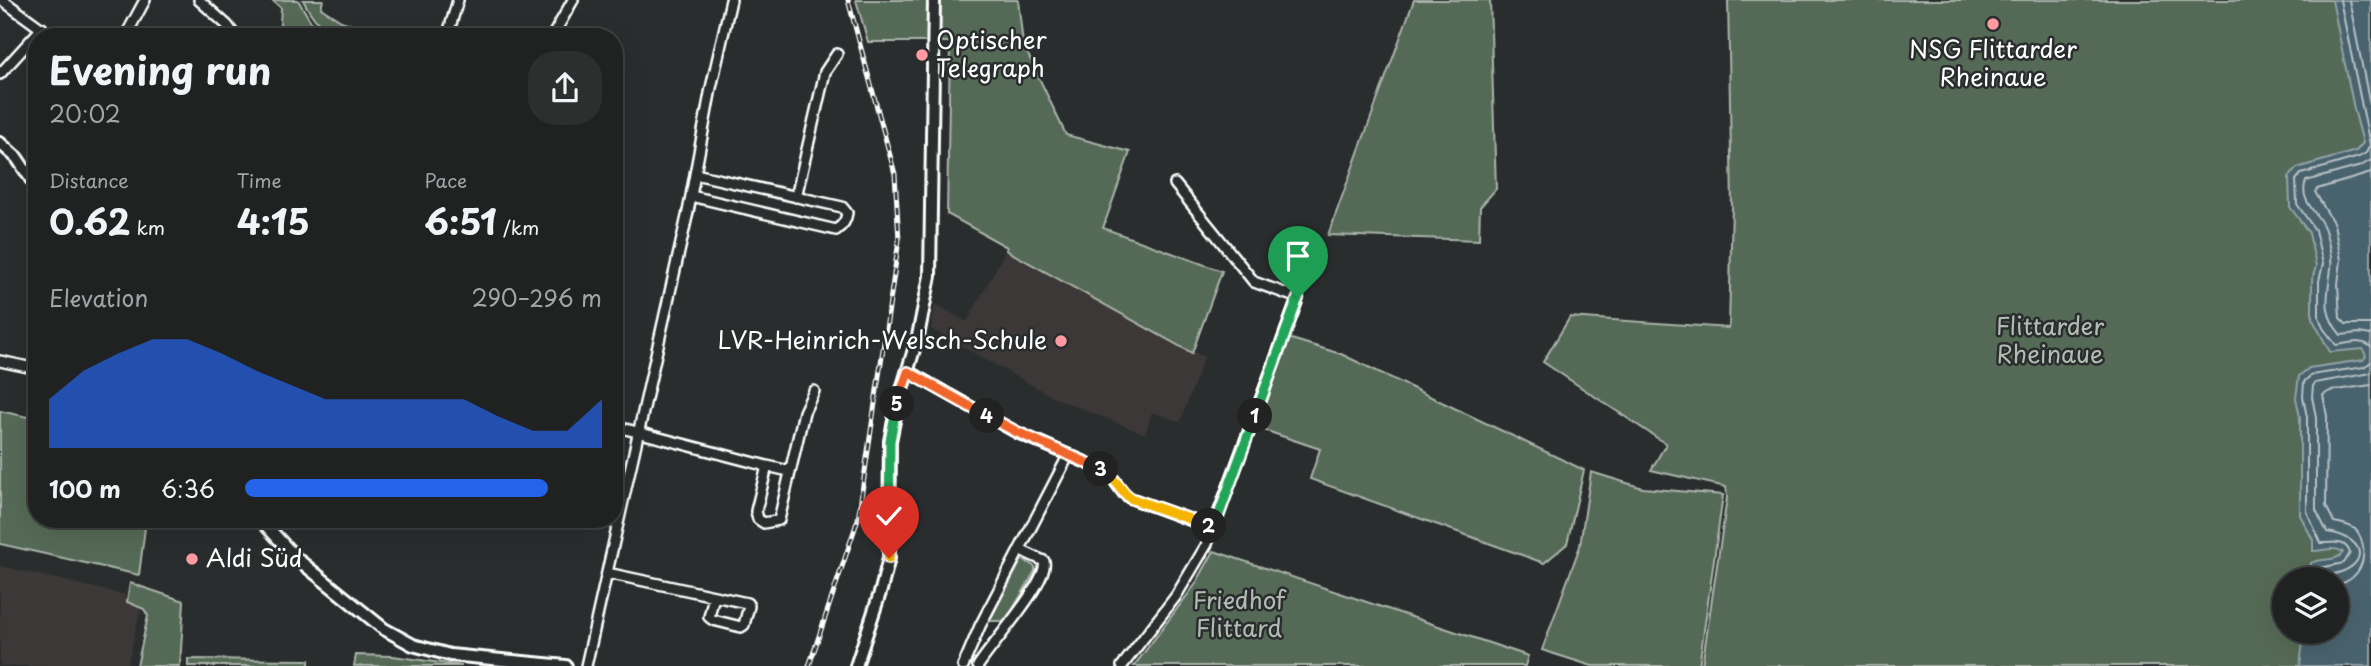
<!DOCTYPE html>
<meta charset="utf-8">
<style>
body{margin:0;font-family:"Playpen Sans",sans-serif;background:#2d2f2f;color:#f1f3f6;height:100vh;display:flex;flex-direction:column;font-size:26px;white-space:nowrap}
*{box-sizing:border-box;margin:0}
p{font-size:23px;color:#a2a4a5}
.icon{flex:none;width:38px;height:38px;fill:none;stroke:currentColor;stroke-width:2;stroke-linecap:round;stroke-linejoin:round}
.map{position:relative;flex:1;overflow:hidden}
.sheet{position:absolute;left:28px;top:28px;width:595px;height:500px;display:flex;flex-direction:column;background:#202222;border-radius:28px;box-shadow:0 7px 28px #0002,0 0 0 2px #3d3f40}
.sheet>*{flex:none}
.controls{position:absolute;left:2272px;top:567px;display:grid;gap:14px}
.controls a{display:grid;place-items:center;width:77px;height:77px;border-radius:50%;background:#202222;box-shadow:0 7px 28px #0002,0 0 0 2px #3d3f40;font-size:35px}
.pin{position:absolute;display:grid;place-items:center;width:60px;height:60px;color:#fff;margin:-72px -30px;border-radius:50% 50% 50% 0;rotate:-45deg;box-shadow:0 0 7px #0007}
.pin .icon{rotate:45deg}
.km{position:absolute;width:35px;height:35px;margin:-18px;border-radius:50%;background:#222;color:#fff;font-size:19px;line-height:35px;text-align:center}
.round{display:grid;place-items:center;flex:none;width:74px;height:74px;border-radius:28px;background:#2d2f2f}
.overview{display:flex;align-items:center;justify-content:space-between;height:119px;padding:0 21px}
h1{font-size:38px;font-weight:700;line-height:52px}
.metrics{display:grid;grid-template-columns:repeat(3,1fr);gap:10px;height:119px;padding:7px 21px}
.metrics div{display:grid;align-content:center}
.metrics b{font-size:35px;font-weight:700}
.metrics small{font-size:19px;font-weight:400}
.metrics p{font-size:19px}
.chart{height:196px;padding:14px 21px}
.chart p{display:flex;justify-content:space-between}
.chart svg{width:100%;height:126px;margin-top:7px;fill:#2563eb;opacity:.7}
ul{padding:0 21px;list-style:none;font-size:23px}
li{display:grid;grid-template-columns:112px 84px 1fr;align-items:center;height:52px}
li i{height:18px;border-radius:9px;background:#2563eb}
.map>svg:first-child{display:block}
.built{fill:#3d3939}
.green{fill:#546a57;stroke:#aab4ab;stroke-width:2;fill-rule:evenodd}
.water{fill:#4a646e;stroke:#92a2a8;stroke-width:2}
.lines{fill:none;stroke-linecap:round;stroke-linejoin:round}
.shore{stroke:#b7c1c5;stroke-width:2}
.minor-casing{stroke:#fff;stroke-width:14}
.tertiary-casing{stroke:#fff;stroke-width:16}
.minor{stroke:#2a2d2e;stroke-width:9}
.tertiary{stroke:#2a2d2e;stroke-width:10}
.rail-casing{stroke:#fff;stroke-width:5}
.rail{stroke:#2a2d2e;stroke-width:2.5;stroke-dasharray:8;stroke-linecap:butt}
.split-1-casing{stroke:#fff;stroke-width:14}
.split-2-casing{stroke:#fff;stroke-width:14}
.split-3-casing{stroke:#fff;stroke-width:14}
.split-4-casing{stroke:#fff;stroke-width:14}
.split-5-casing{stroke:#fff;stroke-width:14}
.split-6-casing{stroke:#fff;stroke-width:14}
.split-7-casing{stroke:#fff;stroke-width:14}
.split-1{stroke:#22a559;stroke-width:9}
.split-2{stroke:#22a559;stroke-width:9}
.split-3{stroke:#f5b400;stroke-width:9}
.split-4{stroke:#f0652b;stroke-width:9}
.split-5{stroke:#f0652b;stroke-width:9}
.split-6{stroke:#22a559;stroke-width:9}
.split-7{stroke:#f5b400;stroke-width:9}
.poi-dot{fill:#ff9aa2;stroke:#2a2d2e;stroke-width:2.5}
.labels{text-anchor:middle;stroke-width:5;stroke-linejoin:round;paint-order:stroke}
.poi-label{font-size:24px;fill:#fff;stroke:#2a2d2e;text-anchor:start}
.park-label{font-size:24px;fill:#b2bcb3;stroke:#2a2d2e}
</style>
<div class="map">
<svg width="2371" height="666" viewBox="0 0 2371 666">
<rect width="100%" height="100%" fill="#2a2d2e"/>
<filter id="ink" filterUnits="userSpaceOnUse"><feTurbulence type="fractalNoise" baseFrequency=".0143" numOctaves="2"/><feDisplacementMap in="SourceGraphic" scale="14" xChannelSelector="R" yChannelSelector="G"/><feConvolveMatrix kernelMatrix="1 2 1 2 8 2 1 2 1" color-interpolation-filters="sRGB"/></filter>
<g filter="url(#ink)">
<path class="built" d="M1006 250 1204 357 1180 422 1152 412 1145 434 1055 398 931 329 935 304 967 322Z
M0 566 143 599 127 666H0Z"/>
<path class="green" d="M272 0H298L313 25 323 34 321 37H279L281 8Z
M303 0H323L321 8 341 21 392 37C345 37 327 47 303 0Z
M856 0H1018L1023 44 1066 135 1130 152 1103 228 1222 271 1192 353 1006 250 1007 247 947 214 950 42H868Z
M1414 0H1490L1496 189 1480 207 1479 240 1328 235Z
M1728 0H2371V666H1702L1727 498 1726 487 1651 470 1666 444 1543 362 1570 317 1729 328 1732 206ZM2284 579H2336V632H2284Z
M1288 338 1341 354 1584 470 1567 544 1544 563 1310 479 1320 449 1258 428Z
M0 411 37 419V520H146L139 575 0 544Z
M1591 472 1643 488 1723 495 1699 666H1592L1542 650 1580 546Z
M1214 551 1528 656 1525 666H1134L1195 585Z
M1024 560 1035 567V571L1009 616 1003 621H989L1021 561Z
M130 583 184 601 180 666H137L148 616 144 609 127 602Z
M356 655 393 656 462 666H354Z
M188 659 309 660V666H188Z"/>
<path class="water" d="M2332 0H2371V666H2300L2304 632H2336V579H2310L2311 563C2321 557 2337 563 2343 552 2334 546 2323 551 2313 551V540L2300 515V417L2296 398 2299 376 2309 368 2363 360 2366 356 2363 349 2330 352 2312 318V280L2316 266 2309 233 2290 207 2289 177 2297 168 2356 151 2363 143 2354 109Z"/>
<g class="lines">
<path class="shore" d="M2340 0 2370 145 2366 153 2359 157 2301 174 2296 180 2297 204 2315 230 2323 264 2319 281V317L2323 328 2336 345C2347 344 2362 338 2371 347
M2349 0 2371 110
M2371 160 2361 166 2306 181C2298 202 2319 212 2325 230 2328 241 2333 257 2331 268 2328 296 2321 312 2341 335L2359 333 2371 335
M2371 173 2317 189 2315 192 2334 224 2341 260 2338 284 2340 318 2346 324H2371
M2317 579 2319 568 2344 563 2350 553C2345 538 2332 544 2321 543L2307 512V417L2303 397 2304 382 2311 375 2364 367 2371 362
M2325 579 2328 575C2370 569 2369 538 2327 532L2316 510V417L2312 397 2313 386 2315 383 2371 373
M2336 585C2364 580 2371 548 2355 529 2349 525 2341 523 2334 522L2326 506 2327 416 2323 395 2330 391 2371 385"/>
<defs>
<path id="minor" d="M2 0 53 37
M199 0 227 25 236 37
M448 34 458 0
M125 37 145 0
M552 37 573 0
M0 74 42 28
M691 196 836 230C843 225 846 221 847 213L842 207 695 174
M796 197 825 72 837 54
M0 361 37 369
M908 371 1017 433 1108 472 1123 493 1130 498 1214 529
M614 426 767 466
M789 471 767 466 756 511 758 519 764 523 779 520 804 412 814 391
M607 573 747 603 749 606 744 625 741 627 713 620 709 617 714 596
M586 666 688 212 711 88 731 0
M963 666 980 626 1068 456
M978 666C990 646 1050 580 1044 561L1020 550
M1122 666 1176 596 1207 544 1298 298 1254 282 1175 184"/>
<path id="tertiary" d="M0 143 17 158 37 188
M261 520 296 558 384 629 413 645 450 655 566 666
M856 666 881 590 889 558 890 441 897 406 918 336 930 276 934 0"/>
</defs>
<use href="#minor" class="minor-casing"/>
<use href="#tertiary" class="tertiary-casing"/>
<use href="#minor" class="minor"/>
<use href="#tertiary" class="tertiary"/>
<defs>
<path id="rail" d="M809 666 858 519 899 240 895 174 848 0"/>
</defs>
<use href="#rail" class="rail-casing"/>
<use href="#rail" class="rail"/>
</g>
</g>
<g class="lines" filter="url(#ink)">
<defs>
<path id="split-1" d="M1255 416 1298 298"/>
<path id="split-2" d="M1209 526 1214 528 1255 416"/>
<path id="split-3" d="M1101 469C1114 474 1119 490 1130 498L1209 526"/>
<path id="split-4" d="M987 416 1017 432 1101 469"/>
<path id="split-5" d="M897 404 908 372 987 416"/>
<path id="split-6" d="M889 529 890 441 897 404"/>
<path id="split-7" d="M889 558V529"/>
</defs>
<use href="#split-1" class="split-1-casing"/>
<use href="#split-2" class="split-2-casing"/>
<use href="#split-3" class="split-3-casing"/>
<use href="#split-4" class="split-4-casing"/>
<use href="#split-5" class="split-5-casing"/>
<use href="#split-6" class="split-6-casing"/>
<use href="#split-7" class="split-7-casing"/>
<use href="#split-1" class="split-1"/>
<use href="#split-2" class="split-2"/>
<use href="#split-3" class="split-3"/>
<use href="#split-4" class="split-4"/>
<use href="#split-5" class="split-5"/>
<use href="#split-6" class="split-6"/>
<use href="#split-7" class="split-7"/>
</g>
<g class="poi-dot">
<circle cx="1993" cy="24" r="7"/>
<circle cx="922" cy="55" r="7"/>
<circle cx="1061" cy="341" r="7"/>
<circle cx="192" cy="559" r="7"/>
</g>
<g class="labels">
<g class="poi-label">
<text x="936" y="49">Optischer<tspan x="936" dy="28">Telegraph</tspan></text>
<text x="1993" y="58" text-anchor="middle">NSG Flittarder<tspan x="1993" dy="28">Rheinaue</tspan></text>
<text x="1047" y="349" text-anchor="end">LVR-Heinrich-Welsch-Schule</text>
<text x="206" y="567">Aldi Süd</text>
</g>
<g class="park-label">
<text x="2050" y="335">Flittarder<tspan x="2050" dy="28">Rheinaue</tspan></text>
<text x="1239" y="609">Friedhof<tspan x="1239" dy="28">Flittard</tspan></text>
</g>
</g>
</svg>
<div class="controls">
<a><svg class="icon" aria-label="layers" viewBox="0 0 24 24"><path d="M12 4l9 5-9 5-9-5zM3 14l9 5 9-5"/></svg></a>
</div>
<div class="pin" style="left:1298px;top:298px;background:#1e9e55"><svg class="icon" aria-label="arrive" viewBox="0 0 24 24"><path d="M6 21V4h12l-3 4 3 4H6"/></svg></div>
<div class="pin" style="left:889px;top:558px;background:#d93025"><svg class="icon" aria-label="check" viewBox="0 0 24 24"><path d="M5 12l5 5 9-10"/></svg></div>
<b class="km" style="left:1255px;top:416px">1</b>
<b class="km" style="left:1209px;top:526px">2</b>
<b class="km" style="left:1101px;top:469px">3</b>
<b class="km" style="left:987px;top:416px">4</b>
<b class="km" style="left:897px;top:404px">5</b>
<section class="sheet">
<div class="overview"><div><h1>Evening run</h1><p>20:02</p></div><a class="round"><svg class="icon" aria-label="share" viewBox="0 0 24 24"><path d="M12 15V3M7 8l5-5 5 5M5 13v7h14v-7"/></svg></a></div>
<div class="metrics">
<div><p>Distance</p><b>0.62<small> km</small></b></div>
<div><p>Time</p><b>4:15</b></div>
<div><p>Pace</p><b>6:51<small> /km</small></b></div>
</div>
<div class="chart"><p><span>Elevation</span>290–296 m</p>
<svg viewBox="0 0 160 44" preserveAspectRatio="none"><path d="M0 44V27L10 17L20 11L30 6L40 6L50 11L60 17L70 22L80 27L90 27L100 27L110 27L120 27L130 33L140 38L150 38L160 27V44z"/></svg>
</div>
<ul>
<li><b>100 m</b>6:36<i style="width:85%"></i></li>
</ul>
</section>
</div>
